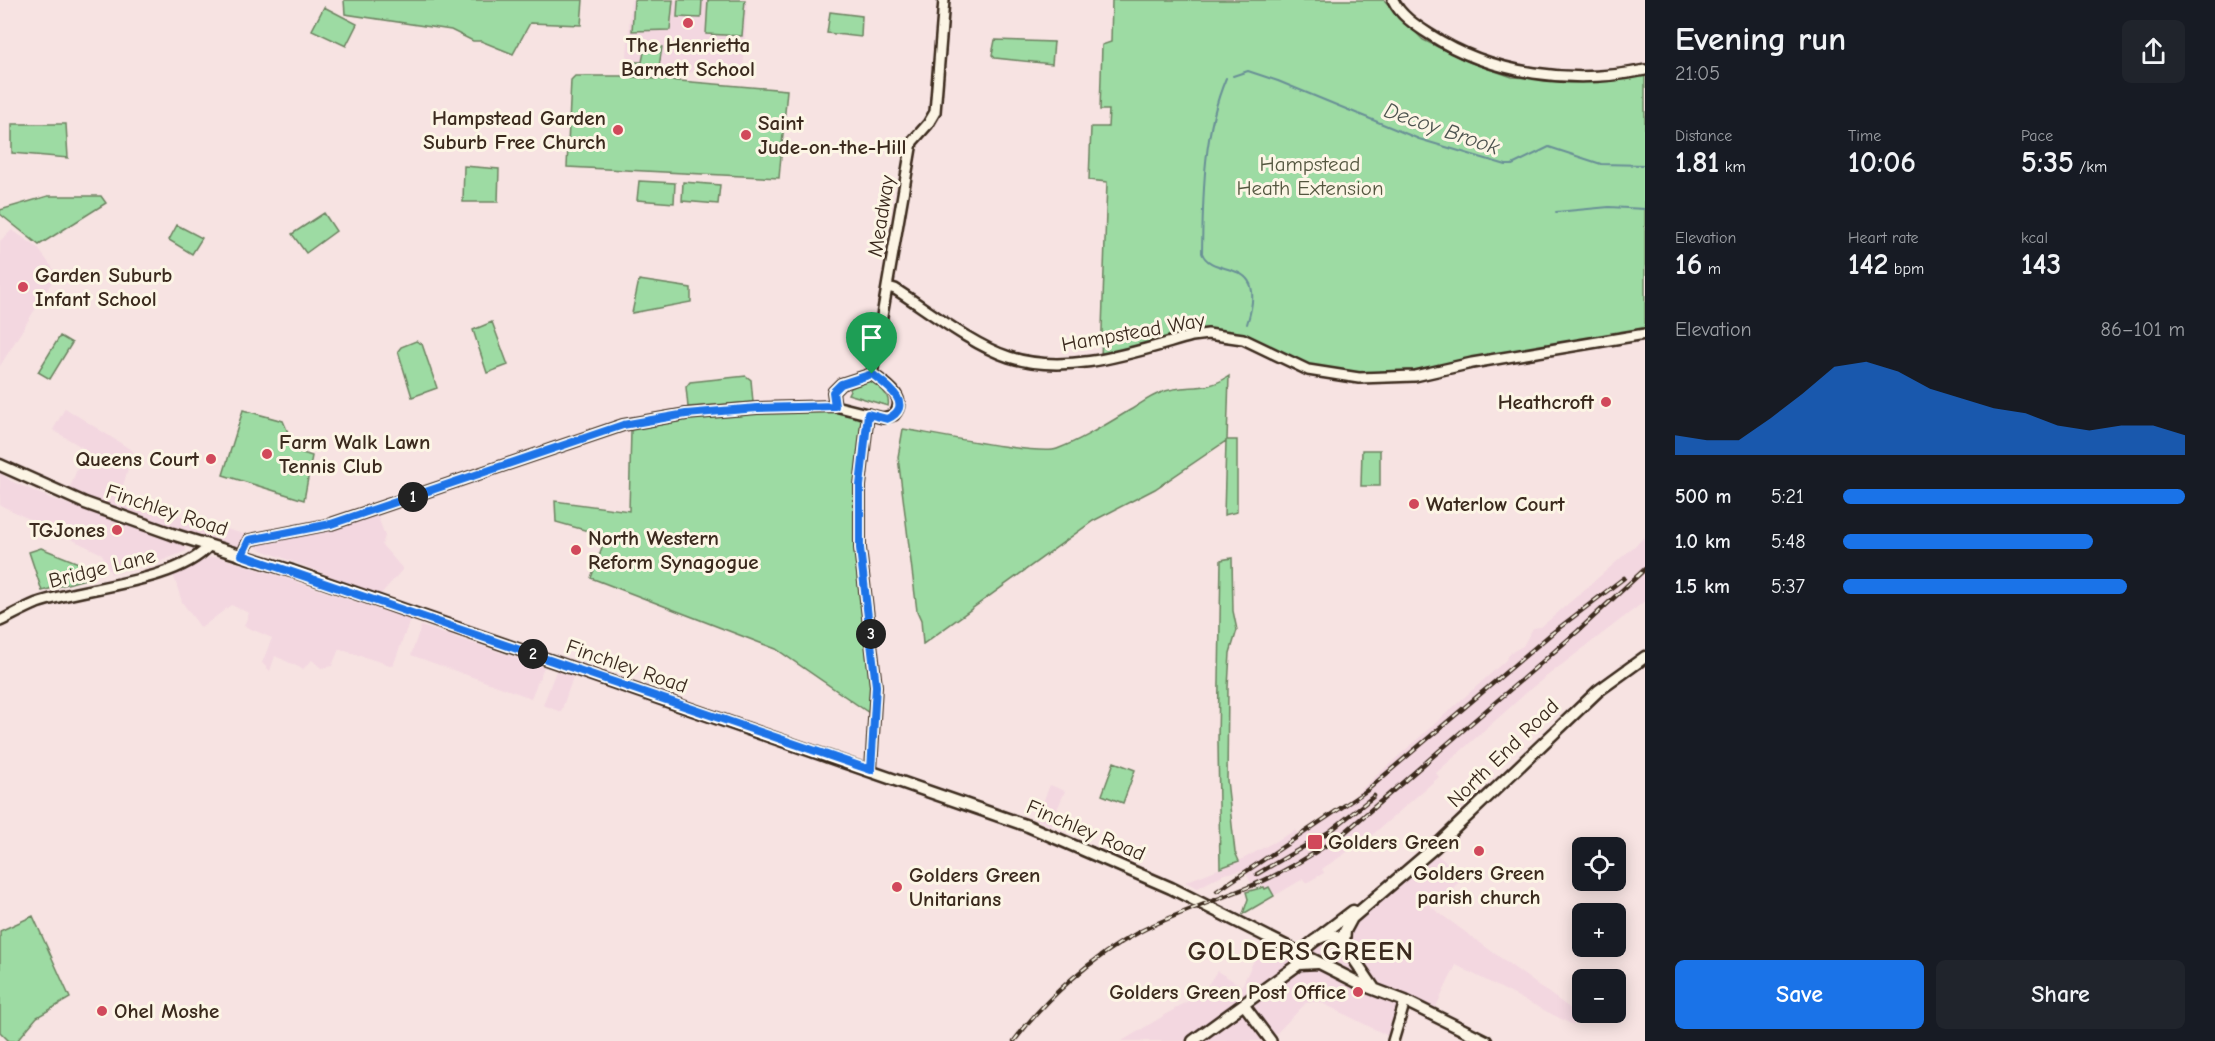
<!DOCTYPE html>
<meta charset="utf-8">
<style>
body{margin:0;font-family:"Comic Neue",sans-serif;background:#20242c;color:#f1f3f6;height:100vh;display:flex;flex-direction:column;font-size:22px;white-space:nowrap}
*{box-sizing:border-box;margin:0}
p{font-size:20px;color:#9ea1a6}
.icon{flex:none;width:33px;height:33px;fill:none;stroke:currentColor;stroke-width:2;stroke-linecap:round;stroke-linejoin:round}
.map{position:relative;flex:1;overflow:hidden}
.drawer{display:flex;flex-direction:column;background:#171b24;width:570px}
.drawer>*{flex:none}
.controls{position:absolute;left:1572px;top:837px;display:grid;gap:12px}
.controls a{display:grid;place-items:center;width:54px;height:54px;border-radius:9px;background:#171b24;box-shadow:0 3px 15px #0003;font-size:30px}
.pin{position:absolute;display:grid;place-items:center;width:51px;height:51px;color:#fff;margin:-62px -26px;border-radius:50% 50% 50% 0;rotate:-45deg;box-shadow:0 0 6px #0007}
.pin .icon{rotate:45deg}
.km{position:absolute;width:30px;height:30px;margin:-15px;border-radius:50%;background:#222;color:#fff;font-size:16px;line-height:30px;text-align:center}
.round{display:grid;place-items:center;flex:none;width:63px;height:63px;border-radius:9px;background:#20242c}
.head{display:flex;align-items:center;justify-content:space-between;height:102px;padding:0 30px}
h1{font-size:33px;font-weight:600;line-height:45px}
.stats{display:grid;grid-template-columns:repeat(3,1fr);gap:9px;height:102px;padding:6px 30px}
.stats div{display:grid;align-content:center}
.stats b{font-size:30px;font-weight:600}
.stats small{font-size:16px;font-weight:400}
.stats p{font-size:16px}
.chart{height:168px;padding:12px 30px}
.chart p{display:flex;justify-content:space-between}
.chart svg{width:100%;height:108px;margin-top:6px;fill:#1a73e8;opacity:.7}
.primary-button{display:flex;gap:12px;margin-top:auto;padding:12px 30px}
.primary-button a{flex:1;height:69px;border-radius:9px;background:#1a73e8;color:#fff;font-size:24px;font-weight:600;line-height:69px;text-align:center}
.primary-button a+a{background:#20242c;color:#f1f3f6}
ul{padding:0 30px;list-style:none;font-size:20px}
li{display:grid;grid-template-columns:96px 72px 1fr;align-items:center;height:45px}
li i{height:15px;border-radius:8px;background:#1a73e8}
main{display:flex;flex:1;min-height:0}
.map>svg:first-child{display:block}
.built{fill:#f3d7e0}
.green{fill:#9ddba3;stroke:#6c8260;stroke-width:1.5}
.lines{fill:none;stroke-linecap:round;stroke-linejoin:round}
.stream{stroke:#699096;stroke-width:2}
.tertiary-casing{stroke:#3b2a1e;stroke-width:14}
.primary-casing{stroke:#3b2a1e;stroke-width:15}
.tertiary{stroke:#fcf5e5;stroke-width:9}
.primary{stroke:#fcf5e5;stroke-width:10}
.rail-casing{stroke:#3b2a1e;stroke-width:4.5}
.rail{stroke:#fcf5e5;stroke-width:2;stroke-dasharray:7;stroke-linecap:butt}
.route-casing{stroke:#fff;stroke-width:12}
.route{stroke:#1a73e8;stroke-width:8}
.poi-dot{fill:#d1495b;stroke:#fcf5e5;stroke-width:2}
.labels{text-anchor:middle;stroke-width:6;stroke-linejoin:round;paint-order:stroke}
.poi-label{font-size:21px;font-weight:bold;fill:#3b2a1e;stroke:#fcf5e5;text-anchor:start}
.park-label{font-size:21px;fill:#54563f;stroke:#fcf5e5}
.street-label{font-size:21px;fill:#3b2a1e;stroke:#fcf5e5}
.water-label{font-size:22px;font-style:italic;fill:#4e5450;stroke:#fcf5e5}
.district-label{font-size:27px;font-weight:bold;letter-spacing:1.5px;fill:#3b2a1e;stroke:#fcf5e5}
</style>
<main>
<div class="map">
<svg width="1645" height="1041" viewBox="0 0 1645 1041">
<rect width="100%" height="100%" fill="#f7e3e2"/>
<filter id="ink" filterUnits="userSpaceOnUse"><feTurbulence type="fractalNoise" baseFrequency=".0167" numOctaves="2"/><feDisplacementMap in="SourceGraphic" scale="12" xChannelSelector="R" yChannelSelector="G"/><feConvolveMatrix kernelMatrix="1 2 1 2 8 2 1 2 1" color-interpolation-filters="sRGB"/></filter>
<g filter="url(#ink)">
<path class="built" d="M631 0H747L743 75 626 69Z
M12 230 37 247 57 274 0 366V241Z
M65 408 133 451 115 514 67 495 85 449 53 430Z
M0 473 11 481 52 499 143 528 186 547V551L159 562 111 574 102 554 0 505Z
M123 499 247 535 249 540 242 555 117 515Z
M377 514 385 536 382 545 403 569 380 595 257 548 258 545 342 527Z
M1645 537V601L1534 686 1436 773 1439 777 1371 836 1322 869 1324 873 1306 883 1303 879 1274 896 1269 887 1265 889 1263 885 1252 886 1245 870 1224 874 1198 888 1185 882 1239 861 1296 830 1298 834 1344 805 1506 660 1510 653 1523 646 1533 628 1541 627 1554 616Z
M211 557H218L276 575 410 620 393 666 339 649 332 666 321 668 312 660 303 669 275 656 270 671 262 663 272 638 244 626 249 613 231 605 201 628 182 602 173 574Z
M421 626 544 667 531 698 411 655Z
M556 671 573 677 561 712 543 705Z
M1050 785 1065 791 1050 826 1036 819Z
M1426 846 1465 877 1431 907 1579 1015 1573 1025 1456 965 1432 1015 1405 1001 1394 1039 1320 1002H1313L1306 1003 1269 1041H1122L1203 992 1217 971 1242 986 1261 945 1289 957 1331 925Z"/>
<path class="green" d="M344 0H583L581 25 530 23 513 54 481 41H473L451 30 345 14Z
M634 0H673L670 30 632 31Z
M678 0H702L701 18 677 17Z
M708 0H745L742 36 706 34Z
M1112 0H1384L1423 40 1469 62 1512 77 1608 81 1645 75V334L1415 376 1359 378 1313 371 1256 344 1192 336 1101 359 1107 182 1089 180 1091 127H1108L1109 110H1100L1102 45 1111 42Z
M324 7 357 24 346 46 312 30Z
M830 12 862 16 861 37 827 33Z
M995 40 1054 42 1052 64 995 58 992 55Z
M645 47H662L659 67 631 66V62H642Z
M575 76H621L787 90 779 178 567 167 571 80Z
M12 124H66L68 158 12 153Z
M464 166 499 169 498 202H463Z
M639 181 675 183 674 203 637 200Z
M683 182 720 185 718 204 682 201Z
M48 196H101L106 203 39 245 0 214V210Z
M324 213 336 231 306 253 292 234Z
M177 225 202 238 192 254 169 240Z
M639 280 691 288V302L632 313Z
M492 322 508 365 487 373 473 330Z
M60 336 72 343 50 379 38 372Z
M416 341 422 344 437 388 412 397 398 351 401 347Z
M746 376 751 380 753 402 688 407 686 387 690 382Z
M1229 376 1227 440H1237V512L1224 515 1226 441 1155 489 1093 521 923 644 921 620 917 611 898 457 903 429C928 433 1040 456 1057 449 1084 439 1108 423 1132 409 1142 403 1149 397 1160 393 1187 382 1203 394 1229 376Z
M868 380C878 385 891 395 888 406L848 394 851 388Z
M835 406 868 414 860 486 875 717 776 649 591 578 606 536 556 522 555 501 629 511 631 430 686 414Z
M243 410 283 421 296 451 312 456 304 500 223 475Z
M1362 450H1380V486H1361Z
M41 548 86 566 89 578 42 591 29 552Z
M1232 558 1233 611 1237 630 1230 653 1228 687 1227 780 1235 852 1239 861 1220 868 1218 742 1221 560Z
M1114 762 1135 770 1123 803 1102 795Z
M1264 887 1265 889 1269 887 1274 896 1243 914 1248 899 1246 892Z
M33 916 70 998 37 1017 17 1041H9L0 1032V931Z"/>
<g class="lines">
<path class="stream" d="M1233 76 1248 71 1278 81 1419 139 1506 165H1512L1549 147 1601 164 1645 165
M1226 78C1203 132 1203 195 1202 253 1212 280 1270 253 1247 324
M1556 212 1609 207 1645 209"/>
<defs>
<path id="tertiary" d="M1393 0C1400 15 1415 25 1429 34 1492 75 1573 85 1645 70
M888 287 895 289C928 310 972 345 1009 357 1069 376 1134 352 1192 336L1208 334 1243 339 1308 370 1359 378 1415 376 1472 363 1645 334
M872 374 912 142 928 124 935 112 944 0
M872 374C884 383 909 397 894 415L883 418 835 406 833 392 841 384Z
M868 414 860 486V548L876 686 871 770
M242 555 249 540 331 524 623 425 686 414 757 408 835 406
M0 621C12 615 25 608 37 603 86 586 175 583 209 546
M1244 1005 1271 1041
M1393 1041 1405 1001"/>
<path id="primary" d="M0 465 85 503 172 534 292 571 1028 826 1171 888 1363 985 1405 1001 1486 1041
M1320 936 1353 911
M1344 943 1345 931 1352 918 1435 847 1598 691 1645 657
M1297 957C1309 945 1321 930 1339 937L1373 987
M1193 1041 1299 964 1318 963"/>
</defs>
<use href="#tertiary" class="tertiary-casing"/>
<use href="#primary" class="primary-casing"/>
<use href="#tertiary" class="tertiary"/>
<use href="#primary" class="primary"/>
<defs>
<path id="rail" d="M1257 874 1329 832 1374 796
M1217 891 1366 791 1551 634 1624 578
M1014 1041C1047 997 1092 957 1141 931 1177 913 1214 901 1251 886 1284 873 1314 854 1343 834L1578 631 1645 569"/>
</defs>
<use href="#rail" class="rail-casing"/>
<use href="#rail" class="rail"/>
</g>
</g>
<g class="lines" filter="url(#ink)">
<defs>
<path id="route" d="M872 374C885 384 917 405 887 419L868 414 860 486V548L876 686 871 770 242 555 249 540 331 524 623 425 686 414 757 408 835 406 833 392 841 384Z"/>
</defs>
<use href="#route" class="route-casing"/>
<use href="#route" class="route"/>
</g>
<g class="poi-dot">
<circle cx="688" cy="23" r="6"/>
<circle cx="618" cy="130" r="6"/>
<circle cx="746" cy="135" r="6"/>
<circle cx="23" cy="287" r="6"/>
<circle cx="1606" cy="402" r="6"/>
<circle cx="267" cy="454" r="6"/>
<circle cx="211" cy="459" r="6"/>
<circle cx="1414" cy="504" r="6"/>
<circle cx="117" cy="530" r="6"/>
<circle cx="576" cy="550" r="6"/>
<rect x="1307" y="834" width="16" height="16" rx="3"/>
<circle cx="1479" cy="851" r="6"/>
<circle cx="897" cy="887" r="6"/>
<circle cx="1358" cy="992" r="6"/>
<circle cx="102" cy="1011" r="6"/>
</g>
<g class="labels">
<g class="poi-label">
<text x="688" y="52" text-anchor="middle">The Henrietta<tspan x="688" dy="24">Barnett School</tspan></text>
<text x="606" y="125" text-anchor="end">Hampstead Garden<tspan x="606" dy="24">Suburb Free Church</tspan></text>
<text x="758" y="130">Saint<tspan x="758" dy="24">Jude-on-the-Hill</tspan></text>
<text x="35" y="282">Garden Suburb<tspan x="35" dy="24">Infant School</tspan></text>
<text x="1594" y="409" text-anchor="end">Heathcroft</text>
<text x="279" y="449">Farm Walk Lawn<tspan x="279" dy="24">Tennis Club</tspan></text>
<text x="199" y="466" text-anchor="end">Queens Court</text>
<text x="1426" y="511">Waterlow Court</text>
<text x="105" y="537" text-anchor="end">TGJones</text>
<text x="588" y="545">North Western<tspan x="588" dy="24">Reform Synagogue</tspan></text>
<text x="1328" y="849">Golders Green</text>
<text x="1479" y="880" text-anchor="middle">Golders Green<tspan x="1479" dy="24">parish church</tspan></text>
<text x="909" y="882">Golders Green<tspan x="909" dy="24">Unitarians</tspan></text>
<text x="1346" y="999" text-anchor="end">Golders Green Post Office</text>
<text x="114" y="1018">Ohel Moshe</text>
</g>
<g class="park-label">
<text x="1310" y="171">Hampstead<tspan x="1310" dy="24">Heath Extension</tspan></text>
</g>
<g class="street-label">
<text transform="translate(881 216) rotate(-81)" y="7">Meadway</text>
<text transform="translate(1133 332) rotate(-10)" y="7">Hampstead Way</text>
<text transform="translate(167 510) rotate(18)" y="7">Finchley Road</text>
<text transform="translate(102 568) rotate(-14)" y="7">Bridge Lane</text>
<text transform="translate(627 666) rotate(19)" y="7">Finchley Road</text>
<text transform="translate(1503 753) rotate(-44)" y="7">North End Road</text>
<text transform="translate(1086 830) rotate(23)" y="7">Finchley Road</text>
</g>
<g class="water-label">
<text transform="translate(1442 128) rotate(19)" y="8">Decoy Brook</text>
</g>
<g class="district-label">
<text x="1301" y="960">GOLDERS GREEN</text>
</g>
</g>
</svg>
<div class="controls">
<a><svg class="icon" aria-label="locate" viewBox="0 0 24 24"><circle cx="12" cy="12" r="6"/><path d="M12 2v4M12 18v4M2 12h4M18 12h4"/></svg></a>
<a>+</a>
<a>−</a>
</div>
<div class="pin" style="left:872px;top:374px;background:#1e9e55"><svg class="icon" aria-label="arrive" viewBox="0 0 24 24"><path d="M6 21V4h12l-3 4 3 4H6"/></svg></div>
<b class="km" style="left:413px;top:497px">1</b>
<b class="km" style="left:533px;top:654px">2</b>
<b class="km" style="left:871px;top:634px">3</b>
</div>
<section class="drawer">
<div class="head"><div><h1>Evening run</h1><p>21:05</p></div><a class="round"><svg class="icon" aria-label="share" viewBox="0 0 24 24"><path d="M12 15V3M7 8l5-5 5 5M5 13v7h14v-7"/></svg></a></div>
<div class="stats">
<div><p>Distance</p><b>1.81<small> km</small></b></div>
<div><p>Time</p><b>10:06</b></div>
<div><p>Pace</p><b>5:35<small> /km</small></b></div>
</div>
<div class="stats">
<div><p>Elevation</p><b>16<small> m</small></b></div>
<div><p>Heart rate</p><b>142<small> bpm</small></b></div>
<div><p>kcal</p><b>143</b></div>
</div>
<div class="chart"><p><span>Elevation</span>86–101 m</p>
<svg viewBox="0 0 160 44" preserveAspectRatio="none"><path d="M0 44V36L10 38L20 38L30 29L40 19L50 8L60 6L70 10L80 17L90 21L100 25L110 27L120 32L130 34L140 32L150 32L160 36V44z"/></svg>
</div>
<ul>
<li><b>500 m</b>5:21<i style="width:100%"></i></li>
<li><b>1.0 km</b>5:48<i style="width:73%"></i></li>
<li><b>1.5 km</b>5:37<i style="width:83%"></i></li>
</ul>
<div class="primary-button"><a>Save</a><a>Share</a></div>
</section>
</main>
